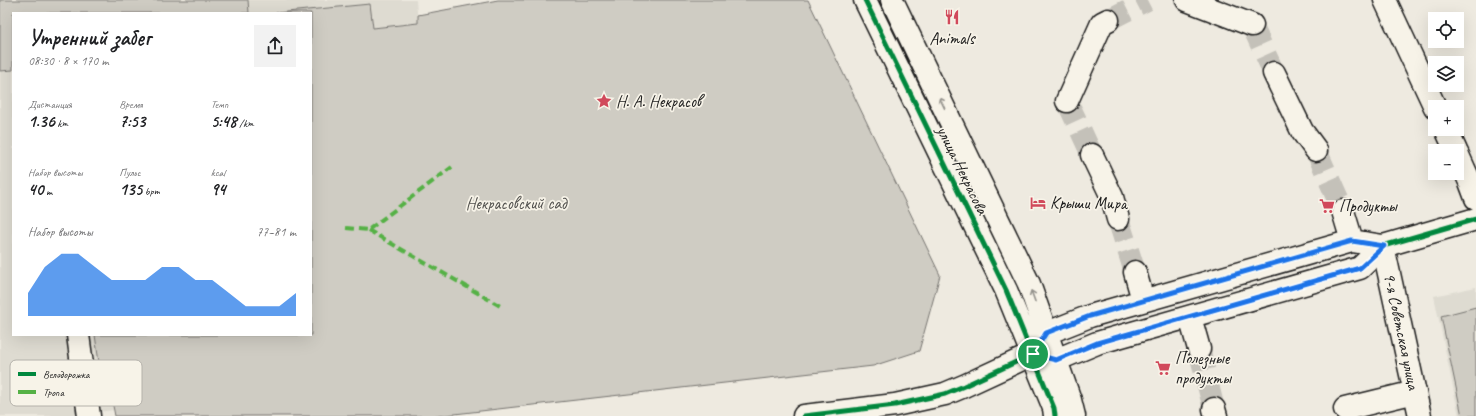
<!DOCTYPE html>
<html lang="ru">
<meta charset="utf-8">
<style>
body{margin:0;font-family:Caveat,sans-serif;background:#f2f2f2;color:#202124;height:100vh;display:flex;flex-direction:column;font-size:15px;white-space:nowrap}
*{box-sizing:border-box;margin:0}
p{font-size:13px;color:#757577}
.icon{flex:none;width:22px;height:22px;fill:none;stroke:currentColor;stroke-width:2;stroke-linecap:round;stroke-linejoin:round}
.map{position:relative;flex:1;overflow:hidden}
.panel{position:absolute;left:12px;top:12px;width:300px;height:324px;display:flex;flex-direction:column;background:#fff;border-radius:0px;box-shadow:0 4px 16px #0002}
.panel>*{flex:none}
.buttons{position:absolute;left:1428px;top:12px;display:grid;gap:8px}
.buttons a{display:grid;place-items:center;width:36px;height:36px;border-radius:0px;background:#fff;box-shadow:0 4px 16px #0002;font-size:20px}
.pin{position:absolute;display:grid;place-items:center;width:34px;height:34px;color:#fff;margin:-17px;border:2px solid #fff;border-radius:50%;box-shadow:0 1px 4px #0007}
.round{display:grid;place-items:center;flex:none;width:42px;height:42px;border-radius:0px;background:#f2f2f2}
.summary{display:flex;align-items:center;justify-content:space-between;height:68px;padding:0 16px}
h1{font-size:22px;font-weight:700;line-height:30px}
.metrics{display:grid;grid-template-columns:repeat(3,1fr);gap:6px;height:68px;padding:4px 16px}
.metrics div{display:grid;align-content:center}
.metrics b{font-size:17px;font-weight:700}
.metrics small{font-size:11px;font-weight:400}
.metrics p{font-size:11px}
.chart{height:112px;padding:8px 16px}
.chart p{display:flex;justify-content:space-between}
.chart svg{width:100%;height:72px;margin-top:4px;fill:#1a73e8;opacity:.7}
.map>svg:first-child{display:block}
.built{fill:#dedbd1}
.green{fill:#cfccc3;stroke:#767470}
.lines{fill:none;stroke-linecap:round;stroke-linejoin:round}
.minor-tunnel{stroke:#c4c1b9;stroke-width:22;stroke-dasharray:22 11;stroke-linecap:butt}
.minor-casing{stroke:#1c1c1c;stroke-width:25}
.minor{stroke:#f7f3e8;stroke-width:22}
.quiet{stroke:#55b145;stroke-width:4;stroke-dasharray:8 4;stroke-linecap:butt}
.cycleway-casing{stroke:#f7f3e8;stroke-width:8}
.cycleway{stroke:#00873e;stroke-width:5}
.oneway{stroke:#94928c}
.route-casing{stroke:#fff;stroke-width:8}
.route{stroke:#1a73e8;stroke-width:5}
.labels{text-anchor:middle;stroke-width:3.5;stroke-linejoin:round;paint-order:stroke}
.poi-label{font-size:17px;fill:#1c1c1c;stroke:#f7f3e8;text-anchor:start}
.street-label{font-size:17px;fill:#1c1c1c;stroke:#f7f3e8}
.park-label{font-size:17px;fill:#52514e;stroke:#f7f3e8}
.key{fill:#f7f3e8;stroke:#b5b2ab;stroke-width:1}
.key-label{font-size:11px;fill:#1c1c1c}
</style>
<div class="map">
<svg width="1476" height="416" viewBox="0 0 1476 416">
<rect width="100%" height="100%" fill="#eeeae0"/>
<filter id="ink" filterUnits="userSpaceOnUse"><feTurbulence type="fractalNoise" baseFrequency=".025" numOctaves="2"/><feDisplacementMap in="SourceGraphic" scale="8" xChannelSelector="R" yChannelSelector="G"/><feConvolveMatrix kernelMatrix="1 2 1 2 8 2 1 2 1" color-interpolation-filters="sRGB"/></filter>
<g filter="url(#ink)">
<path class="built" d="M248 0H416L418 23 373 28 369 4 276 13H249Z
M13 70V335H95L101 375H107L114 410 66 416H0V71Z
M1476 287V416H1459L1434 296Z"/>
<path class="green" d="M0 0H248L249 13H13V70L0 71Z
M498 0H808L940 275 919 351 873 366 437 416H115L107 375 101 376 95 335H311V13H276L370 4 373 28 418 23V15Z
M1476 307V416H1462L1441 316Z"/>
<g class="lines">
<path class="minor-tunnel" d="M1108 20 1147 0
M1252 25 1274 73
M1067 101 1092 155
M1316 150 1343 211
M1118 219 1135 272
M1199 349 1214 409"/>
<defs>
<path id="minor" d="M865 0 1006 290 1054 408 1055 416
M892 0 1029 284 1070 400 1074 416
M1187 0 1252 25
M1385 0 1435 107
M1274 73 1302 131 1316 150
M1067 101 1102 23 1108 20
M1446 129 1456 151
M1457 153 1470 182 1476 198
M1092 155 1112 197 1118 219
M1343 211 1352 241
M1383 246 1420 416
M1135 272 1143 300
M1190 317 1199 349
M78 335 89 416
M1042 356 1056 360 1097 343 1360 268 1383 246
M1214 409 1216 416
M1345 409 1415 392
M804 416 895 405 945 394 964 386 1033 354 1047 333 1090 316 1352 241 1383 246 1476 219"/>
</defs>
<use href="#minor" class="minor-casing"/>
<use href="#minor" class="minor"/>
<path class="quiet" d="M346 228 368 230 452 167
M368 230 502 307"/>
<defs>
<path id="cycleway" d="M865 0 1006 290 1054 408 1055 416
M804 416 895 405 945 394 964 386 1033 354 1047 333 1090 316 1352 241 1383 246 1476 219"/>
</defs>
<use href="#cycleway" class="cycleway-casing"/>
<use href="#cycleway" class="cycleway"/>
</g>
<defs><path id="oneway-shaft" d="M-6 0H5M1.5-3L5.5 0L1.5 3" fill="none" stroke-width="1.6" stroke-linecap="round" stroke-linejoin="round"/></defs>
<g class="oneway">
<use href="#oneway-shaft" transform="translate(942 103) rotate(-116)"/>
<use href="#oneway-shaft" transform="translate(1033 296) rotate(-110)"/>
</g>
</g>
<g class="lines" filter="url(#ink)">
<defs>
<path id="route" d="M1352 241 1384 246 1360 268 1097 343 1056 360 1033 354 1046 333 1090 316Z"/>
</defs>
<use href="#route" class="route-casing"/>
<use href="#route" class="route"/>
</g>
<defs>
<symbol id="restaurant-bare" viewBox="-9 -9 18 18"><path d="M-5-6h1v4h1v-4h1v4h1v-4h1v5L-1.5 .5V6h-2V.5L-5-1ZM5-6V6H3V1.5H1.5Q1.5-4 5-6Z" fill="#d1495b" stroke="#f7f3e8" stroke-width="2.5" paint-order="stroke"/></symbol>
<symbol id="sight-bare" viewBox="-9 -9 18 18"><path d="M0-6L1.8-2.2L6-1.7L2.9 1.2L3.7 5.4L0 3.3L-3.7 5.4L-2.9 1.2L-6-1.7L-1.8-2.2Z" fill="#d1495b" stroke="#f7f3e8" stroke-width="2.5" paint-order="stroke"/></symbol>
<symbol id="hotel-bare" viewBox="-9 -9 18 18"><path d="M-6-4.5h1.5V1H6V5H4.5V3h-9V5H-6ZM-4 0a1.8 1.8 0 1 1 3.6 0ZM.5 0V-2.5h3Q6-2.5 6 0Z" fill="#d1495b" stroke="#f7f3e8" stroke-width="2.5" paint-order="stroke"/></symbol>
<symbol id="supermarket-bare" viewBox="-9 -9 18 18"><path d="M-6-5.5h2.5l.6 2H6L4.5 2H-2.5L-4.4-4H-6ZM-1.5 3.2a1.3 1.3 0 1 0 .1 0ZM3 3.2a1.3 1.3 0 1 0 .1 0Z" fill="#d1495b" stroke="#f7f3e8" stroke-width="2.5" paint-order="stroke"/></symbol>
</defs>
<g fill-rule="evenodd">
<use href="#restaurant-bare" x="941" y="6" width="22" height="22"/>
<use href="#sight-bare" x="593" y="90" width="22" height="22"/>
<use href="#hotel-bare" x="1027" y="192" width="22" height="22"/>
<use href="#supermarket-bare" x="1316" y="195" width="22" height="22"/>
<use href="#supermarket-bare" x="1152" y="357" width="22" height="22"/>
</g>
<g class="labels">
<g class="poi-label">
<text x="952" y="44" text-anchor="middle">Animals</text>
<text x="616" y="107">Н. А. Некрасов</text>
<text x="1050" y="209">Крыши Мира</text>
<text x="1339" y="212">Продукты</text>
<text x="1175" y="364">Полезные<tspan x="1175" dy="20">продукты</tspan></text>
</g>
<g class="street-label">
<text transform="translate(963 170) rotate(64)" y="6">улица Некрасова</text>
<text transform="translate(1402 331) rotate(78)" y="6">9-я Советская улица</text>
</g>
<g class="park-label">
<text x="516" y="209">Некрасовский сад</text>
</g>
</g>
<rect x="10" y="360" width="132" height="46" rx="6" class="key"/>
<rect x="18" y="372" width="18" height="4" fill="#00873e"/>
<rect x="18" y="390" width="18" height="4" fill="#55b145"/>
<g class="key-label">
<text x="43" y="378">Велодорожка</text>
<text x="43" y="396">Тропа</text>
</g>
</svg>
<div class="buttons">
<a><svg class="icon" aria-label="locate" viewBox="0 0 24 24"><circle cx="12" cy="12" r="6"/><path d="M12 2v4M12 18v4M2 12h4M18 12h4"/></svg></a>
<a><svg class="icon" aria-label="layers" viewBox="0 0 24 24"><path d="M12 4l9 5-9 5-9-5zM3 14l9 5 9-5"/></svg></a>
<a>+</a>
<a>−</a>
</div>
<div class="pin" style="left:1033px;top:354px;background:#1e9e55"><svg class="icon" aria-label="arrive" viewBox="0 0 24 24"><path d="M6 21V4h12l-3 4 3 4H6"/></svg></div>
<section class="panel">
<div class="summary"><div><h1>Утренний забег</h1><p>08:30 · 8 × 170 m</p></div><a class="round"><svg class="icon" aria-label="share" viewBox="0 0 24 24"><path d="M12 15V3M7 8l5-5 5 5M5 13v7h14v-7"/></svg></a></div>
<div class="metrics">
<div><p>Дистанция</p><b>1.36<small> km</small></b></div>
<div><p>Время</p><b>7:53</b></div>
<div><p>Темп</p><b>5:48<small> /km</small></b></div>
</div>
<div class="metrics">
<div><p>Набор высоты</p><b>40<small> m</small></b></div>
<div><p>Пульс</p><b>135<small> bpm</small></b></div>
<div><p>kcal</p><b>94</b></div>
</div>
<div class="chart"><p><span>Набор высоты</span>77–81 m</p>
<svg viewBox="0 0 160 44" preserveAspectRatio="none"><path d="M0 44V30L10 14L20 6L30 6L40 14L50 22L60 22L70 22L80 14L90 14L100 22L110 22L120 30L130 38L140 38L150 38L160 30V44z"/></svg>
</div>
</section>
</div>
